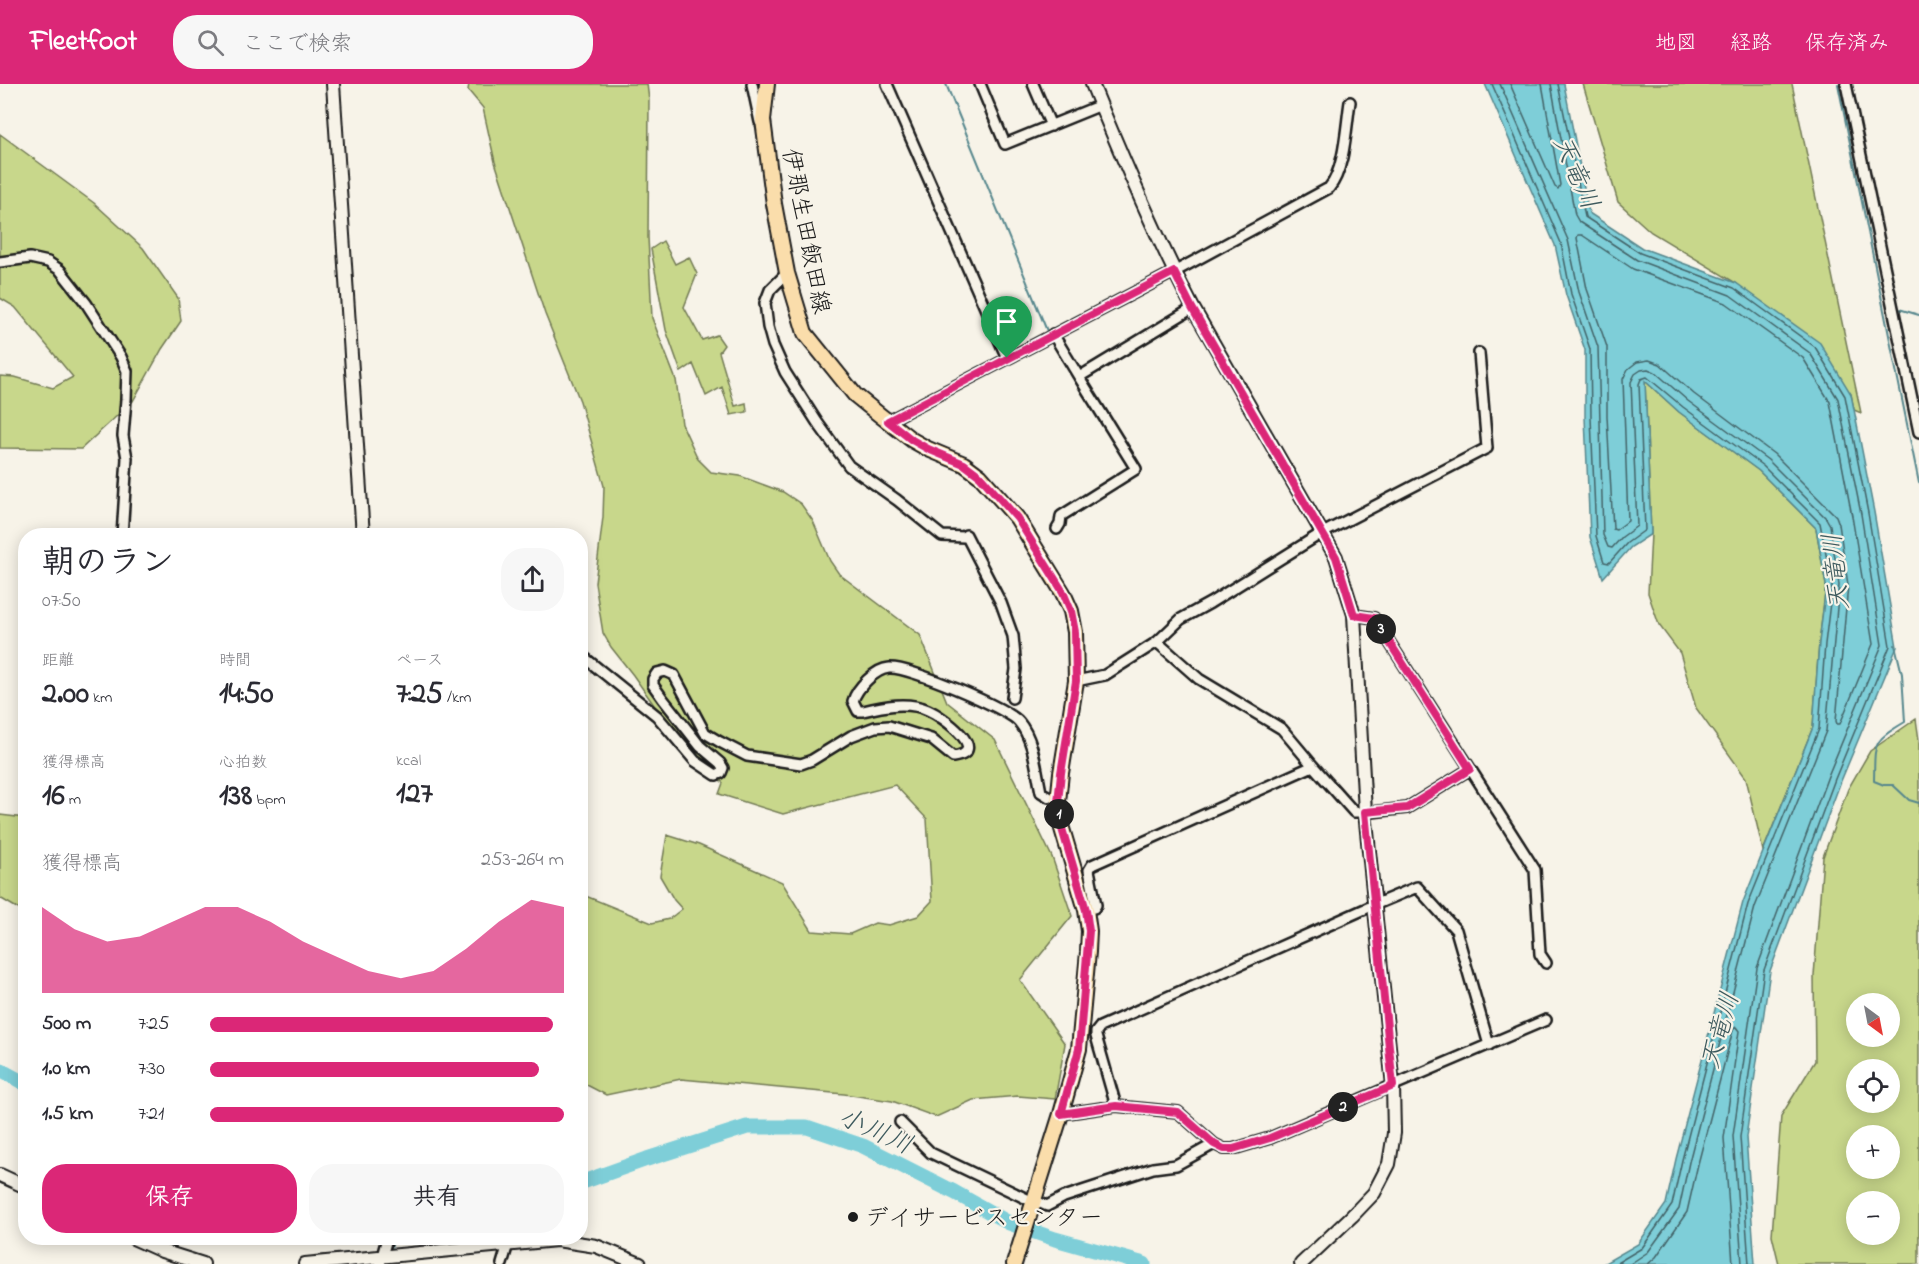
<!DOCTYPE html>
<html lang="ja">
<meta charset="utf-8">
<style>
body{margin:0;font-family:"Indie Flower","Klee One",sans-serif;background:#f7f7f7;color:#2b2b33;height:100vh;display:flex;flex-direction:column;font-size:22px;white-space:nowrap}
*{box-sizing:border-box;margin:0}
p{font-size:20px;color:#7c7c81}
.icon{flex:none;width:33px;height:33px;fill:none;stroke:currentColor;stroke-width:2;stroke-linecap:round;stroke-linejoin:round}
.map{position:relative;flex:1;overflow:hidden}
.panel{position:absolute;left:18px;top:444px;width:570px;height:717px;display:flex;flex-direction:column;background:#fff;border-radius:24px;box-shadow:0 3px 15px #0003}
.panel>*{flex:none}
.needle{width:39px;rotate:148deg}
.buttons{position:absolute;left:1846px;top:909px;display:grid;gap:12px}
.buttons a{display:grid;place-items:center;width:54px;height:54px;border-radius:50%;background:#fff;box-shadow:0 3px 15px #0003;font-size:30px}
.pin{position:absolute;display:grid;place-items:center;width:51px;height:51px;color:#fff;margin:-62px -26px;border-radius:50% 50% 50% 0;rotate:-45deg;box-shadow:0 0 6px #0007}
.pin .icon{rotate:45deg}
.km{position:absolute;width:30px;height:30px;margin:-15px;border-radius:50%;background:#222;color:#fff;font-size:16px;line-height:30px;text-align:center}
.round{display:grid;place-items:center;flex:none;width:63px;height:63px;border-radius:24px;background:#f7f7f7}
.headline{display:flex;align-items:center;justify-content:space-between;height:102px;padding:0 24px}
h1{font-size:33px;font-weight:800;line-height:45px}
.stats{display:grid;grid-template-columns:repeat(3,1fr);gap:9px;height:102px;padding:6px 24px}
.stats div{display:grid;align-content:center}
.stats b{font-size:30px;font-weight:800}
.stats small{font-size:16px;font-weight:400}
.stats p{font-size:16px}
.chart{height:168px;padding:12px 24px}
.chart p{display:flex;justify-content:space-between}
.chart svg{width:100%;height:108px;margin-top:6px;fill:#db2777;opacity:.7}
.cta{display:flex;gap:12px;margin-top:auto;padding:12px 24px}
.cta a{flex:1;height:69px;border-radius:24px;background:#db2777;color:#fff;font-size:24px;font-weight:800;line-height:69px;text-align:center}
.cta a+a{background:#f7f7f7;color:#2b2b33}
ul{padding:0 24px;list-style:none;font-size:20px}
li{display:grid;grid-template-columns:96px 72px 1fr;align-items:center;height:45px}
li i{height:15px;border-radius:8px;background:#db2777}
header{display:flex;align-items:center;gap:36px;box-sizing:border-box;height:84px;padding:0 30px;background:#db2777;color:#fff}
header strong{font-size:28px}
nav{display:flex;gap:33px;margin-inline-start:auto;font-size:21px}
.search{width:420px;height:54px;background:#f7f7f7;display:flex;align-items:center;gap:15px;box-sizing:border-box;padding:0 21px;border-radius:24px;color:#7c7c81;font-size:22px}
.map>svg:first-child{display:block}
.green{fill:#c8d78b;stroke:#727a54;stroke-width:1.5;fill-rule:evenodd}
.water{fill:#7eced8;stroke:#57878d;stroke-width:1.5}
.lines{fill:none;stroke-linecap:round;stroke-linejoin:round}
.shore{stroke:#436367;stroke-width:1.5}
.stream{stroke:#57878d;stroke-width:2}
.river{stroke:#7eced8;stroke-width:15}
.street-casing{stroke:#1c1c1c;stroke-width:14}
.secondary-casing{stroke:#1c1c1c;stroke-width:16}
.primary-casing{stroke:#1c1c1c;stroke-width:18}
.street{stroke:#f7f3e8;stroke-width:9}
.secondary{stroke:#f7f3e8;stroke-width:12}
.primary{stroke:#faddab;stroke-width:14}
.route-casing{stroke:#fff;stroke-width:12}
.route{stroke:#db2777;stroke-width:8}
.poi-dot{fill:#1c1c1c;stroke:#f7f3e8;stroke-width:2}
.labels{text-anchor:middle;stroke-width:4.5;stroke-linejoin:round;paint-order:stroke}
.street-label{font-size:24px;fill:#1c1c1c;stroke:#f7f3e8}
.poi-label{font-size:24px;fill:#1c1c1c;stroke:#f7f3e8;text-anchor:start}
.water-label{font-size:26px;font-style:italic;fill:#3e5a5e;stroke:#f7f3e8}
</style>
<header>
<strong>Fleetfoot</strong>
<div class="search"><svg class="icon" aria-label="search" viewBox="0 0 24 24"><circle cx="10" cy="10" r="6"/><path d="M15 15l6 6"/></svg>ここで検索</div>
<nav><a>地図</a><a>経路</a><a>保存済み</a></nav>
</header>
<div class="map">
<svg width="1919" height="1180" viewBox="0 0 1919 1180">
<rect width="100%" height="100%" fill="#f7f3e8"/>
<filter id="ink" filterUnits="userSpaceOnUse"><feTurbulence type="fractalNoise" baseFrequency=".0167" numOctaves="2"/><feDisplacementMap in="SourceGraphic" scale="12" xChannelSelector="R" yChannelSelector="G"/><feConvolveMatrix kernelMatrix="1 2 1 2 8 2 1 2 1" color-interpolation-filters="sRGB"/></filter>
<g filter="url(#ink)">
<path class="green" d="M469 0H647L649 16 648 153 652 234 676 296 682 340 698 375 711 388 740 392 783 408 801 420 813 437 830 477 839 490 920 551 947 618 995 656 1052 773 1072 832 1020 896 1065 960 1055 1015 1018 1012 973 1016 936 1033 892 1017 844 1010 681 995 606 1011 581 998V810L652 839 669 835 682 825 674 816 660 792 667 751 699 761 782 798 812 847 850 850 875 839 889 841 918 832 932 817 927 735 895 701 783 730 719 710 723 699 661 631 633 591 611 563 603 549 595 499 603 433 604 402 580 317 545 230 495 78 483 24 468 6Z
M1583 0H1792L1861 329 1854 326 1851 310 1736 199 1651 148 1618 118Z
M0 50 94 119 143 164 178 214 181 237 162 265 133 317 81 365 0 364V292L15 293 53 304 73 293 15 223 0 214Z
M663 157 675 180 689 173 697 190 684 223 702 256 717 251 724 261 719 268 735 322 746 319 747 328 731 331 722 303 706 312 693 280 681 288 666 246 651 165Z
M1645 297 1679 328 1759 387 1816 444 1826 501 1819 559 1813 643 1763 767 1746 694 1696 624 1680 569 1659 541 1648 509 1651 450Z
M1916 635 1919 656V1180H1779L1772 1151 1781 1032 1815 977 1814 892 1823 773 1848 705 1870 667ZM1857 920H1890V952H1857ZM1857 986H1890V1018H1857ZM1857 1052H1890V1084H1857ZM1857 1118H1890V1150H1857Z
M0 731 25 734V858L22 827 0 814Z"/>
<path class="water" d="M1485 0H1564L1589 129 1642 164 1736 199 1820 259 1851 310 1874 428 1897 563 1841 697 1770 887 1746 1053 1755 1180H1603L1638 1160 1666 1120 1676 1075 1743 818 1813 643 1819 559 1826 501 1816 444 1759 387 1679 328 1645 297 1651 450 1631 463 1603 494 1590 453 1585 333V266L1566 211 1555 161Z"/>
<g class="lines">
<path class="shore" d="M1492 0 1561 159 1571 210 1590 265 1591 333 1596 452 1604 478 1609 479 1627 459 1645 446 1639 300 1641 295 1647 293 1683 323 1763 382 1820 439 1832 502 1825 560 1819 645 1748 820 1682 1076 1672 1121 1642 1164 1615 1180
M1500 0 1568 156 1579 208 1598 263 1603 451 1608 463 1612 464 1622 453 1637 442 1631 298 1635 290 1641 286 1648 285 1655 288 1688 317 1768 376 1826 434 1830 441 1839 501 1826 647 1755 823 1689 1078 1679 1125 1648 1168 1630 1180
M1510 0 1555 103 1558 105 1560 101 1542 0
M1551 0 1575 131 1579 138 1637 176 1730 211 1810 269 1838 315 1861 430 1882 561 1828 692 1757 884 1733 1052 1742 1180
M1558 0 1585 133 1640 169 1734 204 1815 263 1845 312 1868 429 1890 562 1835 695 1764 886 1740 1053 1749 1180
M1578 151H1582L1633 185 1726 219 1803 274 1830 318 1852 432 1873 560 1840 640H1837L1836 637 1848 501 1839 440 1836 432 1774 370 1694 310 1660 280 1649 276 1637 278 1628 285 1623 295 1628 437 1616 446 1613 445 1607 332V263L1587 205 1577 154Z
M1648 1180 1656 1173 1687 1128 1698 1080 1733 946 1736 943 1739 947 1724 1054 1733 1180"/>
<path class="stream" d="M946 0 1047 247
M1838 0 1919 399
M1899 225 1919 231
M1895 561 1902 590 1905 638C1871 658 1875 659 1874 697L1884 701H1893L1909 716 1919 719
M390 1168 394 1154"/>
<path class="river" d="M0 986 26 1000
M580 1099 647 1075 747 1043H807L863 1062 954 1108 1009 1139 1055 1155 1144 1180"/>
<defs>
<path id="street" d="M752 0 760 38
M887 0 1007 274
M980 0 1005 60 1101 21
M1033 0 1051 42
M1846 0 1919 348
M0 178 30 174 48 178 60 186 86 219 121 273 127 287 126 315 123 352 127 374 122 452
M787 189 770 206 765 219 768 243 773 261 785 288 817 338 849 382 897 416 942 452 964 453 966 451 1001 519 1013 552 1016 585 1012 614
M1053 250 1079 293 1193 224
M888 337 1174 188 1329 104C1345 85 1346 43 1350 18
M1057 445 1060 440 1061 432 1136 385 1079 293
M1354 531 1374 534 1535 786 1540 870 1546 879
M1157 558 1199 595 1282 645 1313 682 1354 728H1372L1407 724 1470 685
M580 570 657 632 695 677 716 691 721 689 723 684 720 679 700 662 663 615 653 601V595L657 589 665 587 674 591 705 649 720 658 747 672 801 680 812 676 851 652 875 643 889 642 931 655 953 673C992 668 942 632 928 626 908 617 883 622 863 627H858L853 617C857 604 875 585 889 584 908 582 1007 624 1019 638 1034 656 1036 685 1041 708L1049 713
M1076 597 1105 591 1157 558 1181 535 1210 519 1317 452 1487 364 1479 269
M1086 826 1094 824 1096 821 1089 786 1092 781 1313 682
M1116 1022 1096 952V948L1100 943 1374 821 1417 803 1456 846 1489 961
M1061 1030 1116 1022 1178 1028 1214 1060 1224 1065H1233L1270 1054 1546 936
M900 1038 931 1069 1027 1115
M1034 1116 1047 1122 1064 1113 1153 1084 1176 1081 1214 1060
M380 1180 387 1154
M502 1180 508 1160"/>
<path id="secondary" d="M333 0 363 452
M1092 0C1123 76 1155 151 1193 224L1336 473 1354 531 1365 728 1393 1002 1394 1049 1389 1080 1374 1109 1352 1132 1301 1180
M0 1091 26 1103
M133 1154 162 1167 203 1180
M305 1180 557 1156 596 1162 640 1180"/>
<path id="primary" d="M767 0 763 36 774 120 787 189 805 249 855 311 881 332 912 356 928 365 964 380 980 392 1017 434 1063 509 1071 527 1075 548 1076 597 1061 689 1058 718 1060 738 1086 826 1089 847 1088 868 1079 965 1061 1030 1014 1180"/>
</defs>
<use href="#street" class="street-casing"/>
<use href="#secondary" class="secondary-casing"/>
<use href="#primary" class="primary-casing"/>
<use href="#street" class="street"/>
<use href="#secondary" class="secondary"/>
<use href="#primary" class="primary"/>
</g>
</g>
<g class="lines" filter="url(#ink)">
<defs>
<path id="route" d="M1174 188 1192 224 1336 473 1354 531 1374 534 1470 685 1407 724 1365 728 1393 1002 1270 1054 1233 1065H1224L1214 1060 1178 1028 1116 1022 1061 1030 1079 965 1089 847 1086 826 1060 738 1058 718 1061 689 1076 597 1075 548 1071 527 1063 508 1017 434 980 392 964 380 928 365 912 356 888 337Z"/>
</defs>
<use href="#route" class="route-casing"/>
<use href="#route" class="route"/>
</g>
<circle class="poi-dot" cx="853" cy="1133" r="6"/>
<g class="labels">
<g class="street-label">
<text transform="translate(807 147) rotate(79)" y="8">伊那生田飯田線</text>
</g>
<g class="poi-label">
<text x="865" y="1141">デイサービスセンター</text>
</g>
<g class="water-label">
<text transform="translate(1577 88) rotate(66)" y="9">天竜川</text>
<text transform="translate(1835 488) rotate(-96)" y="9">天竜川</text>
<text transform="translate(1719 946) rotate(-74)" y="9">天竜川</text>
<text transform="translate(876 1046) rotate(24)" y="9">小川川</text>
</g>
</g>
</svg>
<div class="buttons">
<a><svg class="needle" viewBox="-14 -14 28 28"><path d="M0-13l5 13h-10z" fill="#e53935"/><path d="M0 13l5-13h-10z" fill="#7c7c81"/></svg></a>
<a><svg class="icon" aria-label="locate" viewBox="0 0 24 24"><circle cx="12" cy="12" r="6"/><path d="M12 2v4M12 18v4M2 12h4M18 12h4"/></svg></a>
<a>+</a>
<a>−</a>
</div>
<div class="pin" style="left:1007px;top:274px;background:#1e9e55"><svg class="icon" aria-label="arrive" viewBox="0 0 24 24"><path d="M6 21V4h12l-3 4 3 4H6"/></svg></div>
<b class="km" style="left:1059px;top:730px">1</b>
<b class="km" style="left:1343px;top:1023px">2</b>
<b class="km" style="left:1381px;top:545px">3</b>
<section class="panel">
<div class="headline"><div><h1>朝のラン</h1><p>07:50</p></div><a class="round"><svg class="icon" aria-label="share" viewBox="0 0 24 24"><path d="M12 15V3M7 8l5-5 5 5M5 13v7h14v-7"/></svg></a></div>
<div class="stats">
<div><p>距離</p><b>2.00<small> km</small></b></div>
<div><p>時間</p><b>14:50</b></div>
<div><p>ペース</p><b>7:25<small> /km</small></b></div>
</div>
<div class="stats">
<div><p>獲得標高</p><b>16<small> m</small></b></div>
<div><p>心拍数</p><b>138<small> bpm</small></b></div>
<div><p>kcal</p><b>127</b></div>
</div>
<div class="chart"><p><span>獲得標高</span>253–264 m</p>
<svg viewBox="0 0 160 44" preserveAspectRatio="none"><path d="M0 44V9L10 18L20 23L30 21L40 15L50 9L60 9L70 15L80 23L90 29L100 35L110 38L120 35L130 26L140 15L150 6L160 9V44z"/></svg>
</div>
<ul>
<li><b>500 m</b>7:25<i style="width:97%"></i></li>
<li><b>1.0 km</b>7:30<i style="width:93%"></i></li>
<li><b>1.5 km</b>7:21<i style="width:100%"></i></li>
</ul>
<div class="cta"><a>保存</a><a>共有</a></div>
</section>
</div>
